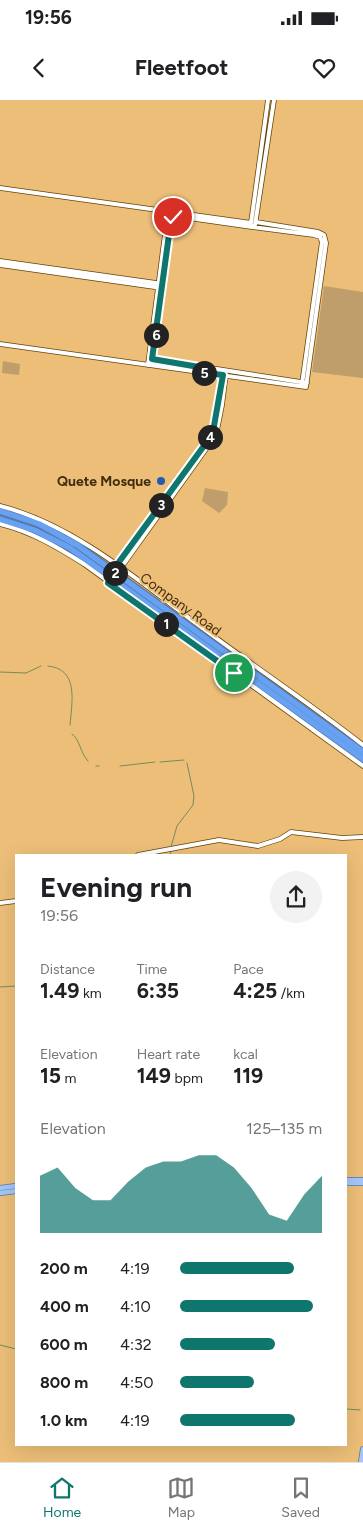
<!DOCTYPE html>
<meta charset="utf-8">
<style>
body{margin:0;font-family:Figtree,sans-serif;background:#f2f2f2;color:#202124;height:100vh;display:flex;flex-direction:column;font-size:19px;white-space:nowrap}
*{box-sizing:border-box;margin:0}
p{font-size:16px;color:#757577}
.icon{flex:none;width:28px;height:28px;fill:none;stroke:currentColor;stroke-width:2;stroke-linecap:round;stroke-linejoin:round}
.map{position:relative;flex:1;overflow:hidden}
.sheet{position:absolute;left:15px;top:754px;width:332px;height:592px;display:flex;flex-direction:column;background:#fff;border-radius:0px;box-shadow:0 5px 20px #0002}
.sheet>*{flex:none}
.pin{position:absolute;display:grid;place-items:center;width:42px;height:42px;color:#fff;margin:-21px;border:2px solid #fff;border-radius:50%;box-shadow:0 1px 5px #0007}
.km{position:absolute;width:25px;height:25px;margin:-12px;border-radius:50%;background:#222;color:#fff;font-size:14px;line-height:25px;text-align:center}
.round{display:grid;place-items:center;flex:none;width:52px;height:52px;border-radius:26px;background:#f2f2f2}
.head{display:flex;align-items:center;justify-content:space-between;height:85px;padding:0 25px}
h1{font-size:28px;font-weight:700;line-height:38px}
.stats{display:grid;grid-template-columns:repeat(3,1fr);gap:8px;height:85px;padding:5px 25px}
.stats div{display:grid;align-content:center}
.stats b{font-size:21px;font-weight:700}
.stats small{font-size:14px;font-weight:400}
.stats p{font-size:14px}
.chart{height:140px;padding:10px 25px}
.chart p{display:flex;justify-content:space-between}
.chart svg{width:100%;height:90px;margin-top:5px;fill:#0f766e;opacity:.7}
ul{padding:0 25px;list-style:none;font-size:16px}
li{display:grid;grid-template-columns:80px 60px 1fr;align-items:center;height:38px}
li i{height:12px;border-radius:6px;background:#0f766e}
.status{display:flex;justify-content:space-between;align-items:center;height:35px;padding:0 25px;background:#fff;direction:ltr}
.status svg{height:14px;fill:currentColor}
header{display:flex;justify-content:space-between;align-items:center;height:65px;padding:0 25px;background:#fff;font-size:22px;font-weight:700}
.dock{display:flex;justify-content:space-around;align-items:center;height:70px;border-top:1px solid #e0e0e0;background:#fff;font-size:14px;color:#757577}
.dock a{display:grid;justify-items:center;gap:2px}
.dock .current{color:#0f766e}
.map>svg:first-child{display:block}
.green{fill:#bf9e6b}
.lines{fill:none;stroke-linecap:round;stroke-linejoin:round}
.stream{stroke:#768b5d;stroke-width:1}
.minor-casing{stroke:#644509;stroke-width:5.5}
.major-casing{stroke:#5978a3;stroke-width:6}
.highway-casing{stroke:#5978a3;stroke-width:8}
.minor{stroke:#fff;stroke-width:4}
.major{stroke:#a4c7f8;stroke-width:4.5}
.highway{stroke:#67a1f3;stroke-width:5.5}
.route-casing{stroke:#fff;stroke-width:10}
.route{stroke:#0f766e;stroke-width:6}
.poi-dot{fill:#215daf;stroke:#ecbe78;stroke-width:2}
.labels{text-anchor:middle;stroke-width:4;stroke-linejoin:round;paint-order:stroke}
.poi-label{font-size:14px;font-weight:bold;fill:#3f2d0f;stroke:#ecbe78;text-anchor:end}
.street-label{font-size:14px;fill:#3f2d0f;stroke:#ecbe78}
</style>
<div class="status"><b>19:56</b><svg viewBox="0 0 49 12"><path d="M0 12V9h3v3zM5 12V6h3v6zM10 12V3h3v9zM15 12V0h3v12zM26 1h20v11H26zM47 4h2v5h-2z"/></svg></div>
<header><svg class="icon" aria-label="back" viewBox="0 0 24 24"><path d="M15 5l-7 7 7 7"/></svg>Fleetfoot<svg class="icon" aria-label="heart" viewBox="0 0 24 24"><path d="M12 20l-8-8c-3-5 5-10 8-4 3-6 11-1 8 4z"/></svg></header>
<div class="map">
<svg width="363" height="1362" viewBox="0 0 363 1362">
<rect width="100%" height="100%" fill="#ecbe78"/>
<path class="green" d="M324 186 363 192V278L312 272Z
M3 261 20 264 19 275 2 273Z
M205 388 228 392 227 405 219 413 202 401Z"/>
<g class="lines">
<path class="stream" d="M48 566C79 569 72 601 70 625
M0 572 26 573 41 566
M72 634C80 639 80 653 88 661
M160 662 184 660
M96 666H99
M120 666 155 662
M171 747 177 726 193 705 194 696 187 663
M170 755 171 751
M0 887 16 886
M0 1245 16 1249
M346 1309 360 1310"/>
<defs>
<path id="minor" d="M274 0 255 125 252 127 175 116 172 119 152 259 307 283
M0 88 251 123 268 0
M252 127 314 135 320 137 322 142 302 284
M0 161 163 184
M0 165 162 188
M0 244 306 287 326 143 324 135 318 132 256 122
M148 265 167 119 173 112
M0 406C72 424 138 480 197 524 252 565 309 603 363 645
M0 424C32 432 57 447 84 464L363 666
M119 468V462L212 333 223 275
M118 469 123 465 216 335 222 305 225 281 223 275
M138 755 219 740 258 746 280 739 291 732 342 738 363 737
M0 803 16 801"/>
<path id="major" d="M346 1080H363
M346 1083H363
M0 1088 16 1086
M0 1093 16 1091
M361 1362 363 1349"/>
<path id="highway" d="M0 411 39 424 77 445 363 652
M0 419 34 430 70 448 363 659"/>
</defs>
<use href="#minor" class="minor-casing"/>
<use href="#major" class="major-casing"/>
<use href="#highway" class="highway-casing"/>
<use href="#minor" class="minor"/>
<use href="#major" class="major"/>
<use href="#highway" class="highway"/>
</g>
<g class="lines">
<defs>
<path id="route" d="M173 117 171 120 152 259 199 267 198 272 223 275 214 326 209 339 119 462V468L108 483 234 573"/>
</defs>
<use href="#route" class="route-casing"/>
<use href="#route" class="route"/>
</g>
<circle class="poi-dot" cx="161" cy="381" r="5"/>
<g class="labels">
<g class="poi-label">
<text x="151" y="386">Quete Mosque</text>
</g>
<g class="street-label">
<text transform="translate(181 504) rotate(36)" y="5">Company Road</text>
</g>
</g>
</svg>
<div class="pin" style="left:234px;top:573px;background:#1e9e55"><svg class="icon" aria-label="arrive" viewBox="0 0 24 24"><path d="M6 21V4h12l-3 4 3 4H6"/></svg></div>
<div class="pin" style="left:173px;top:117px;background:#d93025"><svg class="icon" aria-label="check" viewBox="0 0 24 24"><path d="M5 12l5 5 9-10"/></svg></div>
<b class="km" style="left:166px;top:524px">1</b>
<b class="km" style="left:115px;top:473px">2</b>
<b class="km" style="left:161px;top:405px">3</b>
<b class="km" style="left:210px;top:337px">4</b>
<b class="km" style="left:204px;top:273px">5</b>
<b class="km" style="left:156px;top:235px">6</b>
<section class="sheet">
<div class="head"><div><h1>Evening run</h1><p>19:56</p></div><a class="round"><svg class="icon" aria-label="share" viewBox="0 0 24 24"><path d="M12 15V3M7 8l5-5 5 5M5 13v7h14v-7"/></svg></a></div>
<div class="stats">
<div><p>Distance</p><b>1.49<small> km</small></b></div>
<div><p>Time</p><b>6:35</b></div>
<div><p>Pace</p><b>4:25<small> /km</small></b></div>
</div>
<div class="stats">
<div><p>Elevation</p><b>15<small> m</small></b></div>
<div><p>Heart rate</p><b>149<small> bpm</small></b></div>
<div><p>kcal</p><b>119</b></div>
</div>
<div class="chart"><p><span>Elevation</span>125–135 m</p>
<svg viewBox="0 0 160 44" preserveAspectRatio="none"><path d="M0 44V16L10 12L20 22L30 28L40 28L50 19L60 12L70 9L80 9L90 6L100 6L110 12L120 22L130 35L140 38L150 25L160 16V44z"/></svg>
</div>
<ul>
<li><b>200 m</b>4:19<i style="width:80%"></i></li>
<li><b>400 m</b>4:10<i style="width:94%"></i></li>
<li><b>600 m</b>4:32<i style="width:67%"></i></li>
<li><b>800 m</b>4:50<i style="width:52%"></i></li>
<li><b>1.0 km</b>4:19<i style="width:81%"></i></li>
</ul>
</section>
</div>
<nav class="dock">
<a class="current"><svg class="icon" aria-label="home" viewBox="0 0 24 24"><path d="M3 11l9-7 9 7M6 9v11h12V9"/></svg>Home</a>
<a><svg class="icon" aria-label="map" viewBox="0 0 24 24"><path d="M3 6l6-2 6 2 6-2v14l-6 2-6-2-6 2zM9 4v14M15 6v14"/></svg>Map</a>
<a><svg class="icon" aria-label="saved" viewBox="0 0 24 24"><path d="M7 4h10v16l-5-4-5 4z"/></svg>Saved</a>
</nav>
